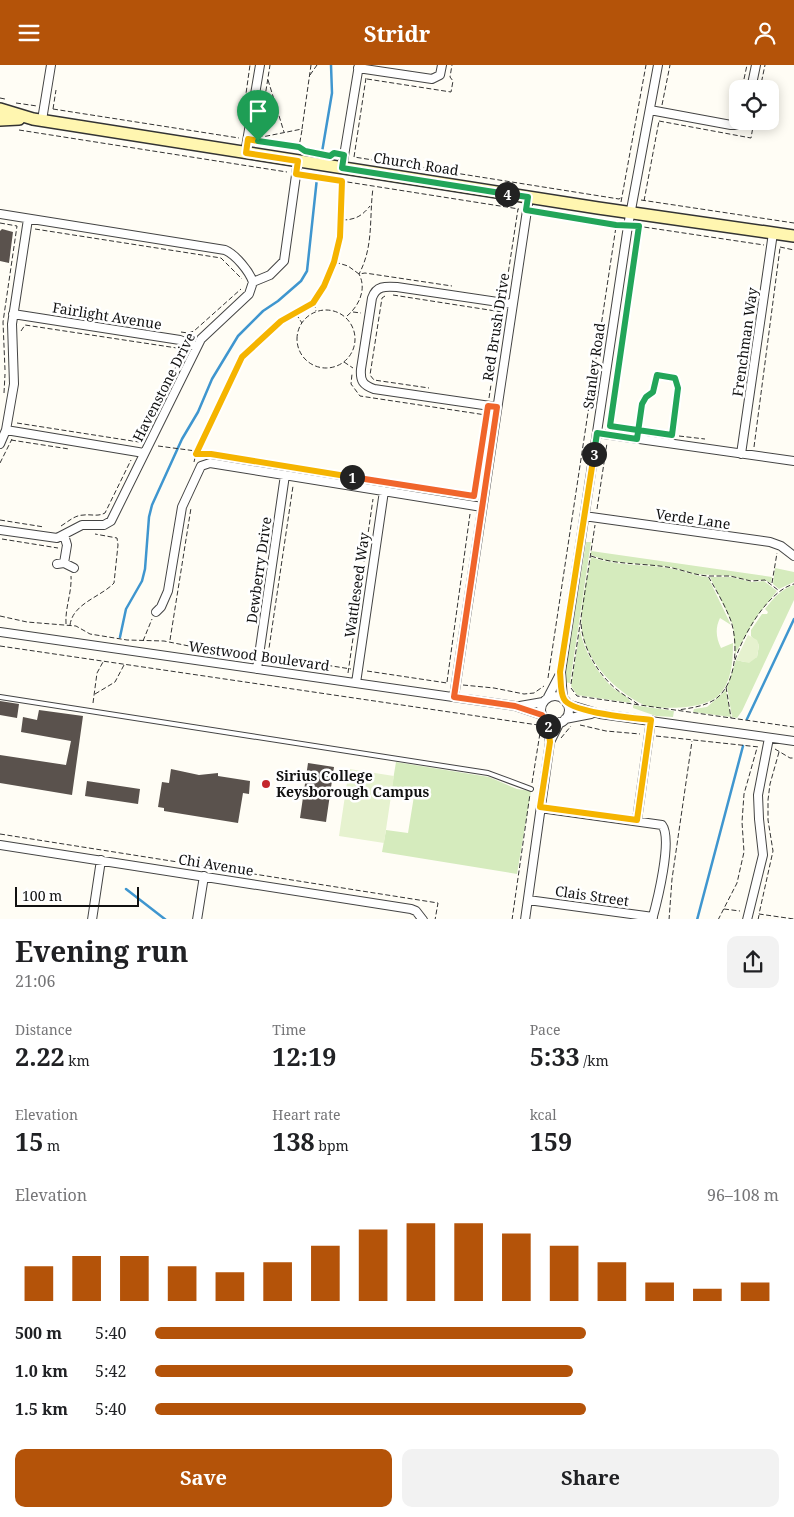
<!DOCTYPE html>
<meta charset="utf-8">
<style>
body{margin:0;font-family:"Noto Serif",serif;background:#f2f2f2;color:#202124;height:100vh;display:flex;flex-direction:column;font-size:19px;white-space:nowrap}
*{box-sizing:border-box;margin:0}
p{font-size:16px;color:#757577}
.icon{flex:none;width:28px;height:28px;fill:none;stroke:currentColor;stroke-width:2;stroke-linecap:round;stroke-linejoin:round}
.map{position:relative;height:854px;overflow:hidden}
.side{display:flex;flex-direction:column;background:#fff;flex:1}
.side>*{flex:none}
.controls{position:absolute;left:729px;top:15px;display:grid;gap:10px}
.controls a{display:grid;place-items:center;width:50px;height:50px;border-radius:10px;background:#fff;box-shadow:0 2px 12px #0003;font-size:25px}
.scale{position:absolute;left:15px;bottom:12px;width:124px;box-sizing:border-box;padding-left:5px;border:2px solid #111;border-top:0;font-size:14px;line-height:18px;white-space:nowrap;color:#111;-webkit-text-stroke:4px #fff;paint-order:stroke}
.pin{position:absolute;display:grid;place-items:center;width:42px;height:42px;color:#fff;margin:-51px -21px;border-radius:50% 50% 50% 0;rotate:-45deg;box-shadow:0 0 5px #0007}
.pin .icon{rotate:45deg}
.km{position:absolute;width:25px;height:25px;margin:-12px;border-radius:50%;background:#222;color:#fff;font-size:14px;line-height:25px;text-align:center}
.round{display:grid;place-items:center;flex:none;width:52px;height:52px;border-radius:10px;background:#f2f2f2}
.head{display:flex;align-items:center;justify-content:space-between;height:85px;padding:0 15px}
h1{font-size:28px;font-weight:700;line-height:38px}
.metrics{display:grid;grid-template-columns:repeat(3,1fr);gap:8px;height:85px;padding:5px 15px}
.metrics div{display:grid;align-content:center}
.metrics b{font-size:25px;font-weight:700}
.metrics small{font-size:14px;font-weight:400}
.metrics p{font-size:14px}
.chart{height:140px;padding:10px 15px}
.chart p{display:flex;justify-content:space-between}
.chart svg{width:100%;height:90px;margin-top:5px;stroke:#b45309;stroke-width:6}
.cta{display:flex;gap:10px;margin-top:auto;padding:10px 15px}
.cta a{flex:1;height:58px;border-radius:10px;background:#b45309;color:#fff;font-size:20px;font-weight:700;line-height:58px;text-align:center}
.cta a+a{background:#f2f2f2;color:#202124}
ul{padding:0 15px;list-style:none;font-size:16px}
li{display:grid;grid-template-columns:80px 60px 1fr;align-items:center;height:38px}
li i{height:12px;border-radius:6px;background:#b45309}
header{display:flex;justify-content:space-between;align-items:center;height:65px;padding:0 15px;background:#b45309;color:#fff;font-size:22px;font-weight:700}
.map>svg:first-child{display:block}
.green{fill:#d5ebbd}
.pitch{fill:#e6f2cf}
.lines{fill:none;stroke-linecap:round;stroke-linejoin:round}
.stream{stroke:#3f96cf;stroke-width:2.5}
.building{fill:#5a524d}
.lane-casing{stroke:#444;stroke-width:6}
.street-casing{stroke:#444;stroke-width:10}
.secondary-casing{stroke:#333;stroke-width:14}
.path{stroke:#333;stroke-width:1;stroke-dasharray:5 2.5;stroke-linecap:butt}
.lane{stroke:#fff;stroke-width:4}
.street{stroke:#fff;stroke-width:8}
.secondary{stroke:#fff6b0;stroke-width:11}
.split-1-casing{stroke:#fff;stroke-width:10}
.split-2-casing{stroke:#fff;stroke-width:10}
.split-3-casing{stroke:#fff;stroke-width:10}
.split-4-casing{stroke:#fff;stroke-width:10}
.split-5-casing{stroke:#fff;stroke-width:10}
.split-1{stroke:#f5b400;stroke-width:6}
.split-2{stroke:#f0652b;stroke-width:6}
.split-3{stroke:#f5b400;stroke-width:6}
.split-4{stroke:#22a559;stroke-width:6}
.split-5{stroke:#22a559;stroke-width:6}
.poi-dot{fill:#c4262e;stroke:#fff;stroke-width:2}
.labels{text-anchor:middle;stroke-width:5;stroke-linejoin:round;paint-order:stroke}
.street-label{font-size:14px;fill:#111;stroke:#fff}
.poi-label{font-size:14px;font-weight:bold;fill:#111;stroke:#fff;text-anchor:start}
</style>
<header><svg class="icon" aria-label="menu" viewBox="0 0 24 24"><path d="M4 6h16M4 12h16M4 18h16"/></svg>Stridr<svg class="icon" aria-label="person" viewBox="0 0 24 24"><circle cx="12" cy="8" r="4"/><path d="M4 21q1-7 8-7t8 7"/></svg></header>
<div class="map">
<svg width="794" height="855" viewBox="0 0 794 855">
<rect width="100%" height="100%" fill="#fffdf5"/>
<path class="green" d="M586 477H591L570 618 564 617Z
M591 486 772 512 771 518 764 515H746L732 511 694 509 671 502 607 496 591 490Z
M591 492C616 501 642 499 669 503 682 505 694 511 708 512L731 560 720 553C715 563 716 573 721 583L733 578C733 595 732 618 718 631 710 638 696 641 686 642 677 643 650 644 642 639 616 626 587 598 582 566 579 543 587 515 591 492Z
M775 503 794 507V517L779 524 773 519Z
M710 512H731L752 517 764 516 777 526 757 551 735 589 733 560Z
M794 520V535L742 646 737 653 732 652 727 622 736 595 745 597 757 592 759 580 751 571V565L762 549H767L768 547 765 544C773 534 781 524 794 520Z
M580 565C584 586 597 608 613 623 619 628 628 630 631 638L577 630 571 621Z
M726 625 731 652 693 647 694 644 707 642Z
M633 640 674 646 673 652 656 651 633 643Z
M396 697 489 712 517 724 531 726 517 809 382 787 386 765 408 768 414 731 391 727Z"/>
<path class="pitch" d="M748 570 757 575 759 580 757 592 749 598 736 595Z
M349 704 394 711 384 778 339 771Z"/>
<g class="lines">
<path class="stream" d="M322 87 332 28 331 0
M120 572 126 544 142 516 145 504 149 452 152 440 182 374 198 347 212 314 238 271 263 246 278 236 301 216 307 206 317 113
M747 654 794 554
M126 824 166 855
M697 855 743 681"/>
</g>
<path class="building" d="M2 164 13 167 9 198 0 196V166Z
M0 636 19 639 17 653 0 650Z
M39 645 83 651 72 730 0 718V690L66 700 71 676 21 667 23 652 37 655Z
M308 698 334 702 326 757 300 753Z
M171 704 199 710 218 708V711L250 716 249 729 243 728 238 758 164 746V743L158 742 162 717 169 718Z
M87 716 140 724 138 739 85 731Z"/>
<g class="lines">
<defs>
<path id="lane" d="M637 374 642 339 646 332 653 327 657 310 675 313 678 323 671 378
M0 632 488 708 531 724"/>
<path id="street" d="M358 3 432 14 440 10 442 0
M751 24 756 0
M650 45 731 60H739L743 56
M42 55 51 0
M245 88 260 0
M342 103 359 0
M0 149 225 185C236 190 249 206 253 217L249 229 201 274 111 456 104 460H82L57 473 0 465
M253 217 270 210 284 196 298 96
M13 249 180 275 196 282
M497 342 374 324C363 320 360 316 361 304L372 233C376 221 385 221 397 222L512 239
M6 365 144 388
M597 368 794 396
M0 379 6 365 14 319 12 259 28 154
M741 389 773 168
M584 451 770 477 781 481 794 491
M64 498 67 480 64 470
M57 499 64 498 74 503
M156 547 161 542 168 526 182 442 201 401 210 398 482 442
M0 567 515 641 542 650
M257 604 285 410
M356 618 384 426
M541 645a14 14 0 1 1 28 0a14 14 0 1 1-28 0Z
M454 632 529 132
M548 632 560 609
M563 634 561 607 628 161 658 0
M567 639 600 649 794 676
M520 641 543 637
M565 654 591 649
M550 677 560 657
M540 743 662 760C673 774 657 837 652 855
M637 755 651 655
M0 780 411 844 416 846 423 855
M528 835 653 852
M92 855 101 795
M197 855 204 811
M525 855 550 677 546 655
M747 855 763 790 759 754 758 730 769 673"/>
<path id="secondary" d="M0 44 33 54 598 143 794 171
M0 55 19 54"/>
</defs>
<use href="#lane" class="lane-casing"/>
<use href="#street" class="street-casing"/>
<use href="#secondary" class="secondary-casing"/>
<path class="path" d="M310 10 317 0
M366 13 354 92 619 134 622 132
M367 14 451 27 453 16 450 12 452 0
M744 14 747 0
M268 15 284 67
M760 24 765 0
M0 33 5 34
M16 38 37 41
M662 40 670 0
M53 44 239 73
M53 44 56 25
M243 50 250 0
M659 56 751 73 754 56
M19 65 287 107
M256 75 258 76 270 0
M259 75 262 72 302 64 311 0
M259 76 299 82 302 65
M303 110 519 144
M641 135 794 158
M644 136 659 56
M621 137 646 0
M535 147 620 160
M342 155C355 155 362 151 370 141
M0 158 17 161 3 257 5 305
M637 161 764 180
M35 164 221 193 242 214
M780 182 794 185
M335 197 348 201 359 209 365 208 452 221
M505 229 518 144
M393 230 502 247
M385 231 382 233 370 310 374 315 429 323
M314 238 316 246
M297 274a29 29 0 1 1 58 0a29 29 0 1 1-58 0Z
M353 247 361 248
M296 249 302 258
M347 251C359 241 367 224 359 209 374 181 369 153 373 123
M21 266 25 260 177 283
M181 267 188 268 194 266 241 224
M344 297 353 303
M4 328 5 309
M489 333 502 248
M17 358 139 377
M633 364 610 361 639 161
M644 366 665 369
M679 371 705 374
M11 375 69 384
M139 378 182 289 181 285
M158 381 196 386
M754 382 780 183
M196 389H211L474 431 486 350 360 331 351 319 352 309
M194 397 198 381 242 292 281 256 313 238 324 221 334 197 340 172 342 117
M0 398 12 374
M597 444 607 378
M0 455 44 462
M61 461C69 456 75 450 84 450 92 449 97 452 105 448L131 395
M2 474 58 483
M591 491C616 500 641 498 667 502 681 504 693 510 708 511 716 525 725 540 731 556 738 577 737 616 718 632 708 641 691 643 678 645
M709 511H730L751 516 765 515 778 525
M772 518 777 488
M0 551 27 557 76 561 90 569 127 575 164 576 194 582 252 588
M66 559C65 542 72 528 71 511
M581 559C583 583 597 608 616 624 623 630 631 634 639 640
M70 560C73 538 101 532 114 518L118 480 117 473 95 469
M170 575 191 443
M143 576 152 554
M0 581 538 660
M268 590 293 421
M268 591 351 604
M735 595C743 570 768 526 794 519
M367 606 447 618
M348 608 373 434
M548 613 617 155
M447 617 470 449
M571 619 595 460
M463 620 494 623 524 629 534 628 544 621
M726 622 731 653
M571 623 577 631 794 662
M95 629 115 617 124 600
M93 638 97 608 103 597
M580 660 606 666 640 669
M656 671 759 682
M561 673 571 661
M775 684 790 693H794
M779 687 770 719 768 735V755L773 786 759 849 794 854
M532 718 540 668
M0 769 438 838 435 855
M724 844 740 846
M512 855 530 729
M669 855 672 814 692 676
M718 855 737 818 744 787 742 757 744 729 757 683
M758 855 759 850"/>
<use href="#lane" class="lane"/>
<use href="#street" class="street"/>
<use href="#secondary" class="secondary"/>
</g>
<g class="lines">
<defs>
<path id="split-1" d="M258 76 248 74 246 88 298 96 296 109 342 116 340 172 334 197 324 221 313 238 281 256 242 292 196 389H211L352 412"/>
<path id="split-2" d="M352 412 474 431 488 341 497 342 454 632 515 641 542 650 548 661"/>
<path id="split-3" d="M548 661 550 677 540 742 637 755 651 655C635 653 571 648 564 634 560 627 561 615 560 607L594 389"/>
<path id="split-4" d="M507 129 528 132 526 145 616 160 639 161 610 361 672 370 678 323 675 313 657 310 653 327 646 332 642 339 637 374 597 368 594 389"/>
<path id="split-5" d="M258 76 299 82 305 86 330 91 334 88 344 90 342 103 507 129"/>
</defs>
<use href="#split-1" class="split-1-casing"/>
<use href="#split-2" class="split-2-casing"/>
<use href="#split-3" class="split-3-casing"/>
<use href="#split-4" class="split-4-casing"/>
<use href="#split-5" class="split-5-casing"/>
<use href="#split-1" class="split-1"/>
<use href="#split-2" class="split-2"/>
<use href="#split-3" class="split-3"/>
<use href="#split-4" class="split-4"/>
<use href="#split-5" class="split-5"/>
</g>
<circle class="poi-dot" cx="266" cy="719" r="5"/>
<g class="labels">
<g class="street-label">
<text transform="translate(416 99) rotate(9)" y="5">Church Road</text>
<text transform="translate(107 251) rotate(9)" y="5">Fairlight Avenue</text>
<text transform="translate(496 262) rotate(-81)" y="5">Red Brush Drive</text>
<text transform="translate(745 277) rotate(-82)" y="5">Frenchman Way</text>
<text transform="translate(594 301) rotate(-82)" y="5">Stanley Road</text>
<text transform="translate(164 322) rotate(-63)" y="5">Havenstone Drive</text>
<text transform="translate(693 454) rotate(8)" y="5">Verde Lane</text>
<text transform="translate(259 505) rotate(-82)" y="5">Dewberry Drive</text>
<text transform="translate(357 520) rotate(-82)" y="5">Wattleseed Way</text>
<text transform="translate(259 591) rotate(8)" y="5">Westwood Boulevard</text>
<text transform="translate(216 800) rotate(9)" y="5">Chi Avenue</text>
<text transform="translate(592 831) rotate(8)" y="5">Clais Street</text>
</g>
<g class="poi-label">
<text x="276" y="716">Sirius College<tspan x="276" dy="16">Keysborough Campus</tspan></text>
</g>
</g>
</svg>
<div class="controls">
<a><svg class="icon" aria-label="locate" viewBox="0 0 24 24"><circle cx="12" cy="12" r="6"/><path d="M12 2v4M12 18v4M2 12h4M18 12h4"/></svg></a>
</div>
<div class="scale">100 m</div>
<div class="pin" style="left:258px;top:76px;background:#1e9e55"><svg class="icon" aria-label="arrive" viewBox="0 0 24 24"><path d="M6 21V4h12l-3 4 3 4H6"/></svg></div>
<b class="km" style="left:352px;top:412px">1</b>
<b class="km" style="left:548px;top:661px">2</b>
<b class="km" style="left:594px;top:389px">3</b>
<b class="km" style="left:507px;top:129px">4</b>
</div>
<section class="side">
<div class="head"><div><h1>Evening run</h1><p>21:06</p></div><a class="round"><svg class="icon" aria-label="share" viewBox="0 0 24 24"><path d="M12 15V3M7 8l5-5 5 5M5 13v7h14v-7"/></svg></a></div>
<div class="metrics">
<div><p>Distance</p><b>2.22<small> km</small></b></div>
<div><p>Time</p><b>12:19</b></div>
<div><p>Pace</p><b>5:33<small> /km</small></b></div>
</div>
<div class="metrics">
<div><p>Elevation</p><b>15<small> m</small></b></div>
<div><p>Heart rate</p><b>138<small> bpm</small></b></div>
<div><p>kcal</p><b>159</b></div>
</div>
<div class="chart"><p><span>Elevation</span>96–108 m</p>
<svg viewBox="0 0 160 44" preserveAspectRatio="none"><path d="M5 44V27M15 44V22M25 44V22M35 44V27M45 44V30M55 44V25M65 44V17M75 44V9M85 44V6M95 44V6M105 44V11M115 44V17M125 44V25M135 44V35M145 44V38M155 44V35"/></svg>
</div>
<ul>
<li><b>500 m</b>5:40<i style="width:69%"></i></li>
<li><b>1.0 km</b>5:42<i style="width:67%"></i></li>
<li><b>1.5 km</b>5:40<i style="width:69%"></i></li>
</ul>
<div class="cta"><a>Save</a><a>Share</a></div>
</section>
